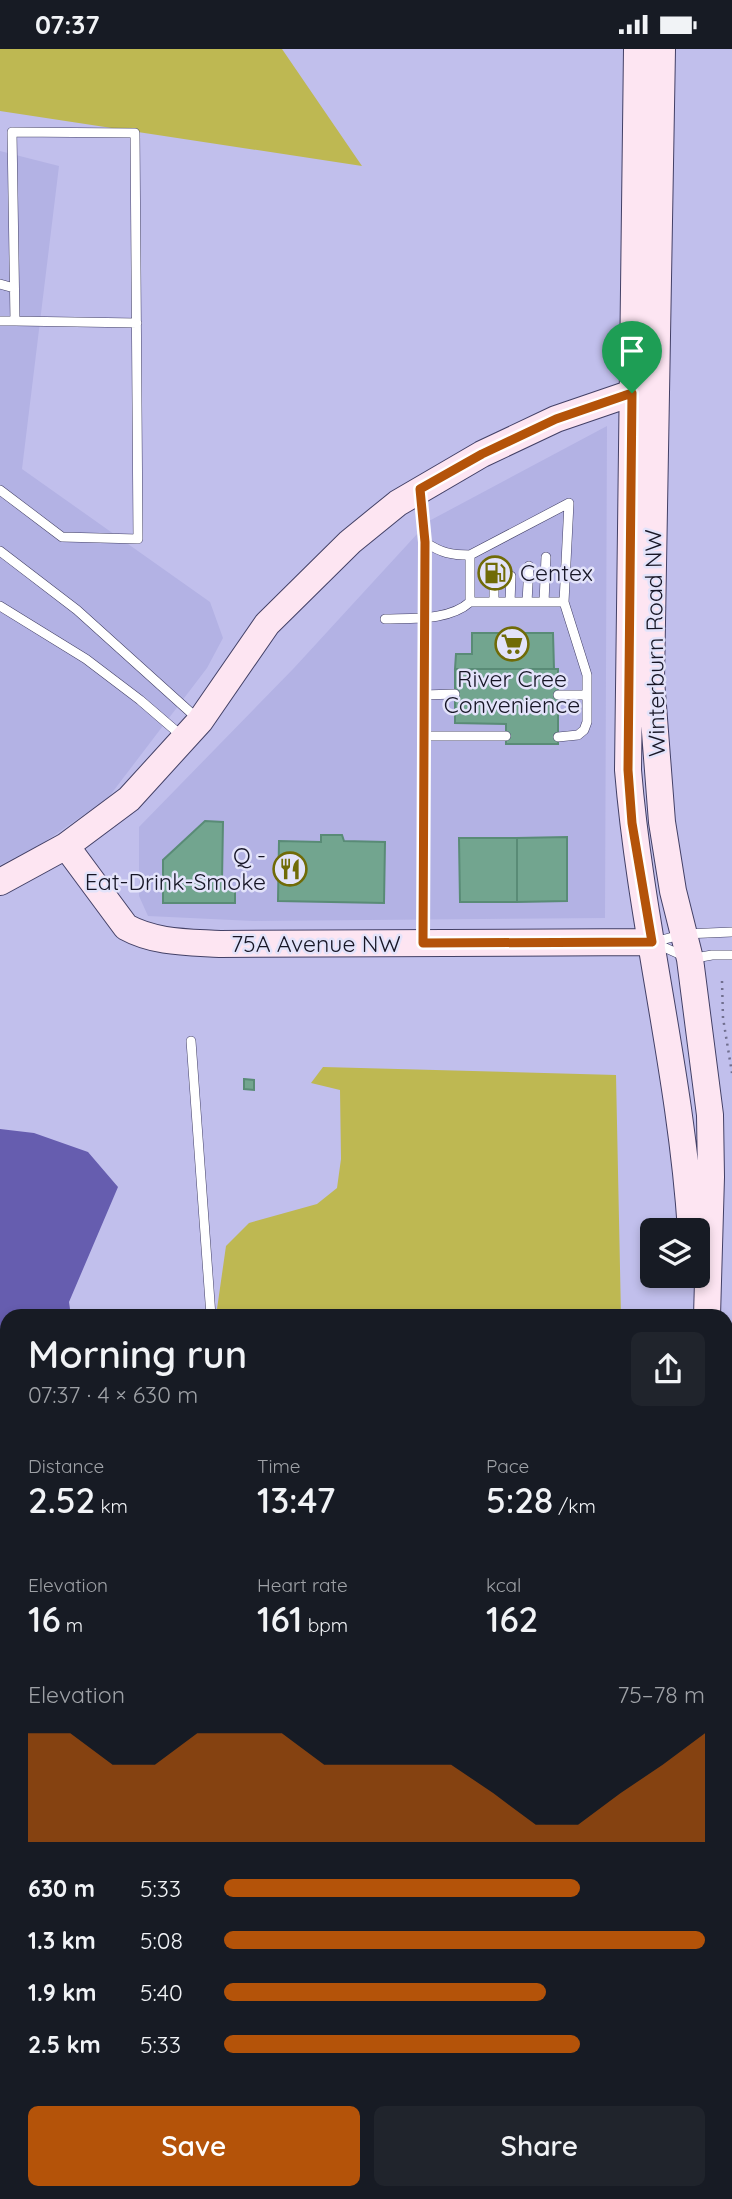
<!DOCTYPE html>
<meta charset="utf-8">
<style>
body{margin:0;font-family:Quicksand,sans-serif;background:#20242c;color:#f1f3f6;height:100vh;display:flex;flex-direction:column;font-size:26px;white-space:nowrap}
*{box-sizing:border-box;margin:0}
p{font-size:23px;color:#9ea1a6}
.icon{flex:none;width:38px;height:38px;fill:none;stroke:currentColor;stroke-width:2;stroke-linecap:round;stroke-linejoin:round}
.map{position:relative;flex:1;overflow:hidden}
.panel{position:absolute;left:0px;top:1260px;width:733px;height:891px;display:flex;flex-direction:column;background:#171b24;border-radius:21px 21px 0 0;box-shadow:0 4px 10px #0003}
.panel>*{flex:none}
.tools{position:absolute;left:640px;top:1169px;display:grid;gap:14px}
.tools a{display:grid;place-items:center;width:70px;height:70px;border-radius:10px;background:#171b24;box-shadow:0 4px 10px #0003;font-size:35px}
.pin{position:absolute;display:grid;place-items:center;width:60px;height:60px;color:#fff;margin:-72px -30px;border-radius:50% 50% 50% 0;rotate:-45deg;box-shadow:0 0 7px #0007}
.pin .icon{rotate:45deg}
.round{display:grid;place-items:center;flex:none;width:74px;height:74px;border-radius:10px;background:#20242c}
.headline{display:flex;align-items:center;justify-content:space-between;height:119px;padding:0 28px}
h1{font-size:38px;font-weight:600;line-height:52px}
.metrics{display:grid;grid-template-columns:repeat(3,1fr);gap:10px;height:119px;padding:7px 28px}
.metrics div{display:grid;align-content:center}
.metrics b{font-size:35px;font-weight:600}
.metrics small{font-size:19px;font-weight:400}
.metrics p{font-size:19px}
.chart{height:196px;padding:14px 28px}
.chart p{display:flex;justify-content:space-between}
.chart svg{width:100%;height:126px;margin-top:7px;fill:#b45309;opacity:.7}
.cta{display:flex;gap:14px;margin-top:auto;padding:14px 28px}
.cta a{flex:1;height:80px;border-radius:10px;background:#b45309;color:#fff;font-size:28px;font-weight:600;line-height:80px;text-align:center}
.cta a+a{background:#20242c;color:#f1f3f6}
ul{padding:0 28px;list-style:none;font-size:23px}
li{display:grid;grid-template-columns:112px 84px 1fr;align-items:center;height:52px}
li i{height:18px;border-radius:9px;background:#b45309}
.status{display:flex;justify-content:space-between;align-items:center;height:49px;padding:0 35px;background:#171b24;direction:ltr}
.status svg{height:19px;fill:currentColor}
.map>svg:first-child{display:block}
.built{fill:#b3b2e4}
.green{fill:#beb852}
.water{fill:#665daf}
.building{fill:#72a58f;stroke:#598b76;stroke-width:2}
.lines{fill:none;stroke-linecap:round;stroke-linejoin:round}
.lane-casing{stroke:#434066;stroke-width:10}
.secondary-casing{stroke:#434066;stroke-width:28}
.path{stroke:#716f8f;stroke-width:2.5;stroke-dasharray:2 5;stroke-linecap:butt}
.lane{stroke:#fff;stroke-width:9}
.secondary{stroke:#fde5f2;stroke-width:26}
.route-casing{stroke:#fff;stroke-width:14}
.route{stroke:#b45309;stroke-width:9}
.labels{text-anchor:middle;stroke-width:5;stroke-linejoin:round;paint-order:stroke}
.poi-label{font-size:23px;fill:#171626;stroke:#e3e3fa;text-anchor:start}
.street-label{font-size:23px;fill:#171626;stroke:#e3e3fa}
</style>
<div class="status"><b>07:37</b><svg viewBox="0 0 49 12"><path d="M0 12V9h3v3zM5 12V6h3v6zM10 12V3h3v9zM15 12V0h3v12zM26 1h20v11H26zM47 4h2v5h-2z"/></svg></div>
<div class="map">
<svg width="732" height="2150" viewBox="0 0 732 2150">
<rect width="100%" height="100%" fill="#c1bfec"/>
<path class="built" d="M0 102 59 117 22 420 210 553 223 589 207 619 108 749 40 796 0 816Z
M607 377 605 869 253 872 148 867 139 847V778L294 619 429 472Z"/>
<path class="green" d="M0 0H282L362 117 0 62Z
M323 1018 616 1026 621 1267H216L226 1197 249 1174 317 1155 337 1139 341 1110 340 1041 311 1034Z
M0 1563 7 1564V2144H630V2150H0Z"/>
<path class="water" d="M0 1080 34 1084 88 1103 118 1138 69 1253 71 1267H7V1421L0 1417Z"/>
<path class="building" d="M472 584H553L554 620H455L456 605H472Z
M455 620H558V695H506V675L455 674Z
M205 772 223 773 222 833H226L235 842V854H163V811Z
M321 786H342L344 792 385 793 384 854 278 852 279 792 321 793Z
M567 788V852L517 853V789Z
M459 789H517V853H460Z
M244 1030 254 1031V1041L244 1040Z"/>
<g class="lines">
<defs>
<path id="lane" d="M0 235 14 239
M0 272H15L12 83 135 84 138 490 62 488 0 441
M15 272 137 274
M420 445 425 493 423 893
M425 493C441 504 451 506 470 506
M0 502 77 561 199 671
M470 553V506L569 454 564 553
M494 553V536
M510 553 511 527
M527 553 529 517
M544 553 546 508
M0 557 86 610 140 651 183 688
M385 570C412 569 449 572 470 553H564L587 626V673L584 681 578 686 558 688
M424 646 455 645
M558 646H587
M424 687H506
M654 893 684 885 732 883
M657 895 690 910 712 906H732
M191 992 211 1267
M726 1357H732"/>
<path id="secondary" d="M637 0 628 721C641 876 681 1026 691 1181
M662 0 651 631 662 773 673 842 690 910 710 1066 711 1128 707 1267
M66 797 126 878C155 894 188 893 220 895L652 893
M0 833 66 797 129 750 200 672 267 575 350 493 398 454 482 405 556 370 632 344 648 343
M726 1850H732
M692 2144V2150"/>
</defs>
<use href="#lane" class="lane-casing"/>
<use href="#secondary" class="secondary-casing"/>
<path class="path" d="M722 932 723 969 732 1024
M726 1313V1325
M726 1389V1391
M726 1808 729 1817 726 1827
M726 1876 732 1884
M726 2023 732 1901
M717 2150 718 2144"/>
<use href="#lane" class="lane"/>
<use href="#secondary" class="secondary"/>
</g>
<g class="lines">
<defs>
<path id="route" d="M632 344 628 721 632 774 652 893 423 894 425 493 420 440 482 405 556 370Z"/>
</defs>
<use href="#route" class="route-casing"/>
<use href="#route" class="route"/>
</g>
<defs>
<symbol id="fuel-ring" viewBox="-11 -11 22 22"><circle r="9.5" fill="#e3e3fa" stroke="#706b07" stroke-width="1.5"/><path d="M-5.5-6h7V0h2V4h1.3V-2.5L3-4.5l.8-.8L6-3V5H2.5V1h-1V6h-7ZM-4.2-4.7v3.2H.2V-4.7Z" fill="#706b07"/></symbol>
<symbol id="supermarket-ring" viewBox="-11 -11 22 22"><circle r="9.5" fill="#e3e3fa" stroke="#706b07" stroke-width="1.5"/><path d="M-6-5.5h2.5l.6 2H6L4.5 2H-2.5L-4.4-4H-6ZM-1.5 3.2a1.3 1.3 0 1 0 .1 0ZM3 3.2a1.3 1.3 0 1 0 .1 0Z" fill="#706b07"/></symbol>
<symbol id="restaurant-ring" viewBox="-11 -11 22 22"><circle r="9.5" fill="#e3e3fa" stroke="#706b07" stroke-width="1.5"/><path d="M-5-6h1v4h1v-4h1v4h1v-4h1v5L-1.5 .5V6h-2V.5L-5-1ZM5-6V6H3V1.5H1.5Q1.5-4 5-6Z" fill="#706b07"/></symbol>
</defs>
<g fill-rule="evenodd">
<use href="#fuel-ring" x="476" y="505" width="38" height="38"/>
<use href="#supermarket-ring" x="493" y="576" width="38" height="38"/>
<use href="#restaurant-ring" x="271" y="801" width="38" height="38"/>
</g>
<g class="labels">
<g class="poi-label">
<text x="520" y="532">Centex</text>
<text x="512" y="638" text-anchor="middle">River Cree<tspan x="512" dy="26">Convenience</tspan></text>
<text x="266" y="815" text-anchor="end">Q -<tspan x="266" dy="26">Eat-Drink-Smoke</tspan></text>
</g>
<g class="street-label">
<text transform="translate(655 594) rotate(-91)" y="8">Winterburn Road NW</text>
<text x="316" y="903">75A Avenue NW</text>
</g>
</g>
</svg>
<div class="tools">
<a><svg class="icon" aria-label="layers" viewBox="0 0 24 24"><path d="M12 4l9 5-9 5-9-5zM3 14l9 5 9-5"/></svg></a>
</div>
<div class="pin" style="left:632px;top:344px;background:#1e9e55"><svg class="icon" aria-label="arrive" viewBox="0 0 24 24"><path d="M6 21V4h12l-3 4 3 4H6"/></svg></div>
<section class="panel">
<div class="headline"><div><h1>Morning run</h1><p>07:37 · 4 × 630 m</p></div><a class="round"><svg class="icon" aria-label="share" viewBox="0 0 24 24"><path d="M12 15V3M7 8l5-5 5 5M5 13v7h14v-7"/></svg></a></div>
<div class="metrics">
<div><p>Distance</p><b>2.52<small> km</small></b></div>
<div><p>Time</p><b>13:47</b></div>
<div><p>Pace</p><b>5:28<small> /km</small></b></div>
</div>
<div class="metrics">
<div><p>Elevation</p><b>16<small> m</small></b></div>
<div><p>Heart rate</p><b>161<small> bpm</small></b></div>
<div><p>kcal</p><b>162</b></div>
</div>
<div class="chart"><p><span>Elevation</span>75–78 m</p>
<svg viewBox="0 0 160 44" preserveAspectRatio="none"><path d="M0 44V6L10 6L20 17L30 17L40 6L50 6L60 6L70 17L80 17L90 17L100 17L110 27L120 38L130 38L140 27L150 17L160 6V44z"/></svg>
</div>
<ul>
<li><b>630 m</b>5:33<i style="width:74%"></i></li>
<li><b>1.3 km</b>5:08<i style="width:100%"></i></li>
<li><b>1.9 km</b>5:40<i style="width:67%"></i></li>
<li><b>2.5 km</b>5:33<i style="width:74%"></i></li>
</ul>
<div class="cta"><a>Save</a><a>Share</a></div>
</section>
</div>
